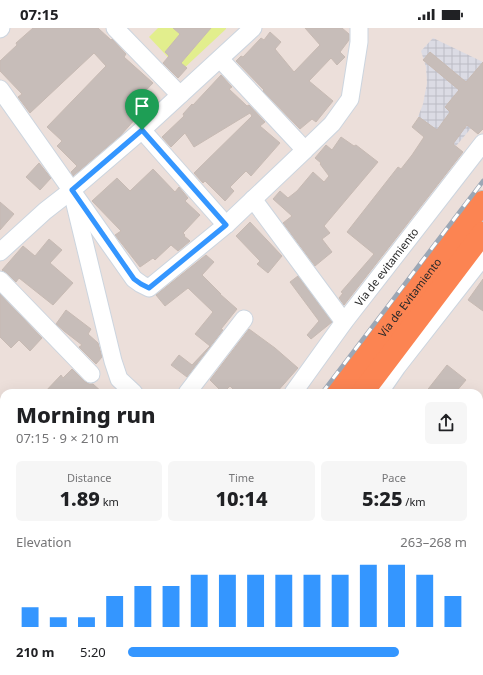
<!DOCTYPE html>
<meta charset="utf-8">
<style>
body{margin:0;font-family:"Noto Sans",sans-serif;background:#f6f6f6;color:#202124;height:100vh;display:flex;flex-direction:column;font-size:15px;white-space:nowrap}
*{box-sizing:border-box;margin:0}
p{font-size:13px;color:#757577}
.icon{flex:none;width:22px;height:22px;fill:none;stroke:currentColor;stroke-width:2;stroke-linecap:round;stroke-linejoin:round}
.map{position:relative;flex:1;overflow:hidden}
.details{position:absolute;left:0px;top:361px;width:483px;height:286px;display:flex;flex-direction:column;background:#fff;border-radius:12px 12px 0 0;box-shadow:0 4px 16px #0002}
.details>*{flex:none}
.pin{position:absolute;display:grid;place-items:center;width:34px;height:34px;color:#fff;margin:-41px -17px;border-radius:50% 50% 50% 0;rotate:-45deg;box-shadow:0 0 4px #0007}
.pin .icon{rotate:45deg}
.round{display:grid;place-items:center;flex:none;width:42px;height:42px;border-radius:6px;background:#f6f6f6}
.summary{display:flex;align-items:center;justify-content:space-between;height:68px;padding:0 16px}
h1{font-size:22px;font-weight:800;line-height:30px}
.metrics{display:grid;grid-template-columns:repeat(3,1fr);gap:6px;height:68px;padding:4px 16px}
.metrics div{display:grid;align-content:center;border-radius:6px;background:#f6f6f6;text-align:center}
.metrics b{font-size:20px;font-weight:800}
.metrics small{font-size:11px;font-weight:400}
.metrics p{font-size:11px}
.chart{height:112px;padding:8px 16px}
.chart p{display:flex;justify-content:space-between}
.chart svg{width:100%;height:72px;margin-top:4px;stroke:#3496ff;stroke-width:6}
ul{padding:0 16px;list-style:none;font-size:13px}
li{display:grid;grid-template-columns:64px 48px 1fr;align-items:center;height:30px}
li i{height:10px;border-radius:5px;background:#3496ff}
.status{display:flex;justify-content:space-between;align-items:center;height:28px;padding:0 20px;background:#fff;direction:ltr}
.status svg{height:11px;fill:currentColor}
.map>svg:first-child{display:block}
.industrial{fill:url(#industrial-grid)}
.pitch{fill:#e2ee8d}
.building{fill:#c7bdb9;stroke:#c7bab3}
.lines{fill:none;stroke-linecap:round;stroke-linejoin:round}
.minor-casing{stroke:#ccd5df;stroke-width:19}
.trunk-casing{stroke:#c3c3c3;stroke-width:24}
.minor{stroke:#fff;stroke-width:17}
.trunk{stroke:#fc8452;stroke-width:22}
.rail-casing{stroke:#9ca7b5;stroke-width:4.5}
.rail{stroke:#fff;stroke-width:3;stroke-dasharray:9;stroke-linecap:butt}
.route-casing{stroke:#fff;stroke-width:8}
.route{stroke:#3496ff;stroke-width:5}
.labels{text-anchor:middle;stroke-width:4;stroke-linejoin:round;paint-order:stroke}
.street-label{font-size:11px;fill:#292929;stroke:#fff}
</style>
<div class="status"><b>07:15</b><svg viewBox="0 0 49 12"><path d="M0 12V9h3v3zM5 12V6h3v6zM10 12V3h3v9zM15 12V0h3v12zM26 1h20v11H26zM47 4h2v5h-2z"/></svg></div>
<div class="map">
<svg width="483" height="647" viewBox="0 0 483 647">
<defs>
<pattern id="industrial-grid" width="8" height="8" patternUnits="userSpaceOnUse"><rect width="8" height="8" fill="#dbdbe4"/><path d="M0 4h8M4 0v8" fill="none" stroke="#bcbcc4"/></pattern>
</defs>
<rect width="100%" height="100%" fill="#ecdfda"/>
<path class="industrial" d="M433 10 483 34V86L456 118 418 89 423 76 427 55 426 39 421 23Z"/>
<path class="pitch" d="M158 0H226V1L181 43 149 9Z"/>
<path class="building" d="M33 0H98L111 12 112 11 126 26 124 29 153 55 128 81 137 89 120 108 73 148 71 144 77 138 57 118 62 113 47 99 106 38 94 25 30 85 18 69 22 66 0 43V33L17 17 16 15Z
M173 0H211L181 35 187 40 178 50 163 35 169 28 165 24 180 6Z
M305 0H342L349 6V12L340 24 345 29 337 37 331 30 309 53 333 73 316 94 312 91 300 101 263 63 264 62 236 33 241 28 243 29 261 10 264 12 270 4 281 14 275 21 294 44 320 17Z
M430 24 466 54 483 34V101L478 106 467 97 453 116 463 124 344 277 339 270 343 265 341 264 374 226 347 204 398 139 401 141 412 127 424 109 412 99 419 89 437 102 450 84 445 79 459 62 423 32Z
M221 47 232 59 229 61 247 78 249 77 265 94 260 98 280 115 251 148 246 143 230 159 234 163 225 173 205 153 203 155 194 145 252 88 250 85 194 119 185 105 171 119 162 109 184 88 183 86 192 76 193 77Z
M341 109 354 118 356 117 378 134 324 198 330 205 322 211 332 224 315 238 283 195 292 188 273 171 280 163 288 170 297 163 313 144 324 154 329 148 320 136 321 135 315 130 326 117 332 122Z
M39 135 51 150 40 162 26 149Z
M153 141 175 164 179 159 188 170 185 173 200 187 183 205 185 207 184 208 190 213 178 223 171 217 155 232 153 230 140 239 115 207 121 203 92 173 117 150 130 163Z
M0 174 14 186 0 202Z
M250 194 282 228 268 245 257 236 260 233 236 208Z
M49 211 62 222 50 235 73 255 53 277 19 250 16 254 7 245 2 242 23 218 35 228Z
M206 227 214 234 202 247 221 266H220L237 281 221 301 223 302 187 349 171 337 179 327 192 337 210 318 195 306 213 284 188 260 165 278 156 267Z
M298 248 332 294 311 311 307 307 319 293 290 254Z
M483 251V283L468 272Z
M0 266 42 310 30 323 19 312 11 320 0 309Z
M66 282 91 301 88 306 98 315 102 329 96 336 79 319 82 317 64 303 56 296Z
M249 301 275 320 298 340 276 365H248L243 361 239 365H237L230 358 223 365 210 352Z
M447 337 466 352 455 365H425Z
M72 341 84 353 89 356H93L103 365H44L61 347 63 350Z"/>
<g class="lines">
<defs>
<g id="minor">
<path d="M115 0 180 67"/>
<path d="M0 1 1 0"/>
<path d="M0 61 134 251 141 256 149 260 226 197 305 122 220 31"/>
<path d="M142 102 226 197"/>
<path d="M305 122 332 96 350 71 359 14V0"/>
<path d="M253 171 344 294"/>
<path d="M74 172 113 333 119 351 134 365"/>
<path d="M0 224 45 183 72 162 142 102 253 0"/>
<path d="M0 252 91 346"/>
<path d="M187 365 244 291"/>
<path id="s1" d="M293 365 344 294 483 115"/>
<path d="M379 365 397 339 483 229"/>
<path d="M479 401 483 396"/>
<path d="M479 466 483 469"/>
<path d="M0 610 4 604"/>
<path d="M317 643 327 647"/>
<path d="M82 647 85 643"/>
<path d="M167 647 170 643"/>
<path d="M260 647 261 643"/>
</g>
<g id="trunk">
<path id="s2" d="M337 365 483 174"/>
<path d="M362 365 483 205"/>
<path d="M123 647 126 643"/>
<path d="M150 647 153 643"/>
</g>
</defs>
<use href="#minor" class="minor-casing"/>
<use href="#trunk" class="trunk-casing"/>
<use href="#minor" class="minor"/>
<use href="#trunk" class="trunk"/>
<defs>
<path id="rail" d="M322 365 483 153
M108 647 111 643"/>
</defs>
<use href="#rail" class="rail-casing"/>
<use href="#rail" class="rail"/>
</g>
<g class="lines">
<defs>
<path id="route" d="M142 102 226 197 149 260 141 256 134 251 72 162Z"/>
</defs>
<use href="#route" class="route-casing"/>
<use href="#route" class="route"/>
</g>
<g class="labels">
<g class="street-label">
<text dy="4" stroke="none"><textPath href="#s1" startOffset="157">Via de evitamiento</textPath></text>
<text dy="4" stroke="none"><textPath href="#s2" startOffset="120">Vía de Evitamiento</textPath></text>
</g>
</g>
</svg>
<div class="pin" style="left:142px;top:102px;background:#1e9e55"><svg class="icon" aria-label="arrive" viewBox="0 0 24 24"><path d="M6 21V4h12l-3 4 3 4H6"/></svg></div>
<section class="details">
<div class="summary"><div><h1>Morning run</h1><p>07:15 · 9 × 210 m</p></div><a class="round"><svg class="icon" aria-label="share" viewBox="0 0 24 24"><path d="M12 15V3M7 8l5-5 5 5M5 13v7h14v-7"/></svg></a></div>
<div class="metrics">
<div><p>Distance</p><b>1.89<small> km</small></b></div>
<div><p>Time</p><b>10:14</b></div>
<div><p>Pace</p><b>5:25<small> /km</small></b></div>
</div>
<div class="chart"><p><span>Elevation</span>263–268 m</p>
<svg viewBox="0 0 160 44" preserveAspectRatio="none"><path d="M5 44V32M15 44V38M25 44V38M35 44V25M45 44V19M55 44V19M65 44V12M75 44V12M85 44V12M95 44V12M105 44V12M115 44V12M125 44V6M135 44V6M145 44V12M155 44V25"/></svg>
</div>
<ul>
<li><b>210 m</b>5:20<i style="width:80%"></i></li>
</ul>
</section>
</div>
